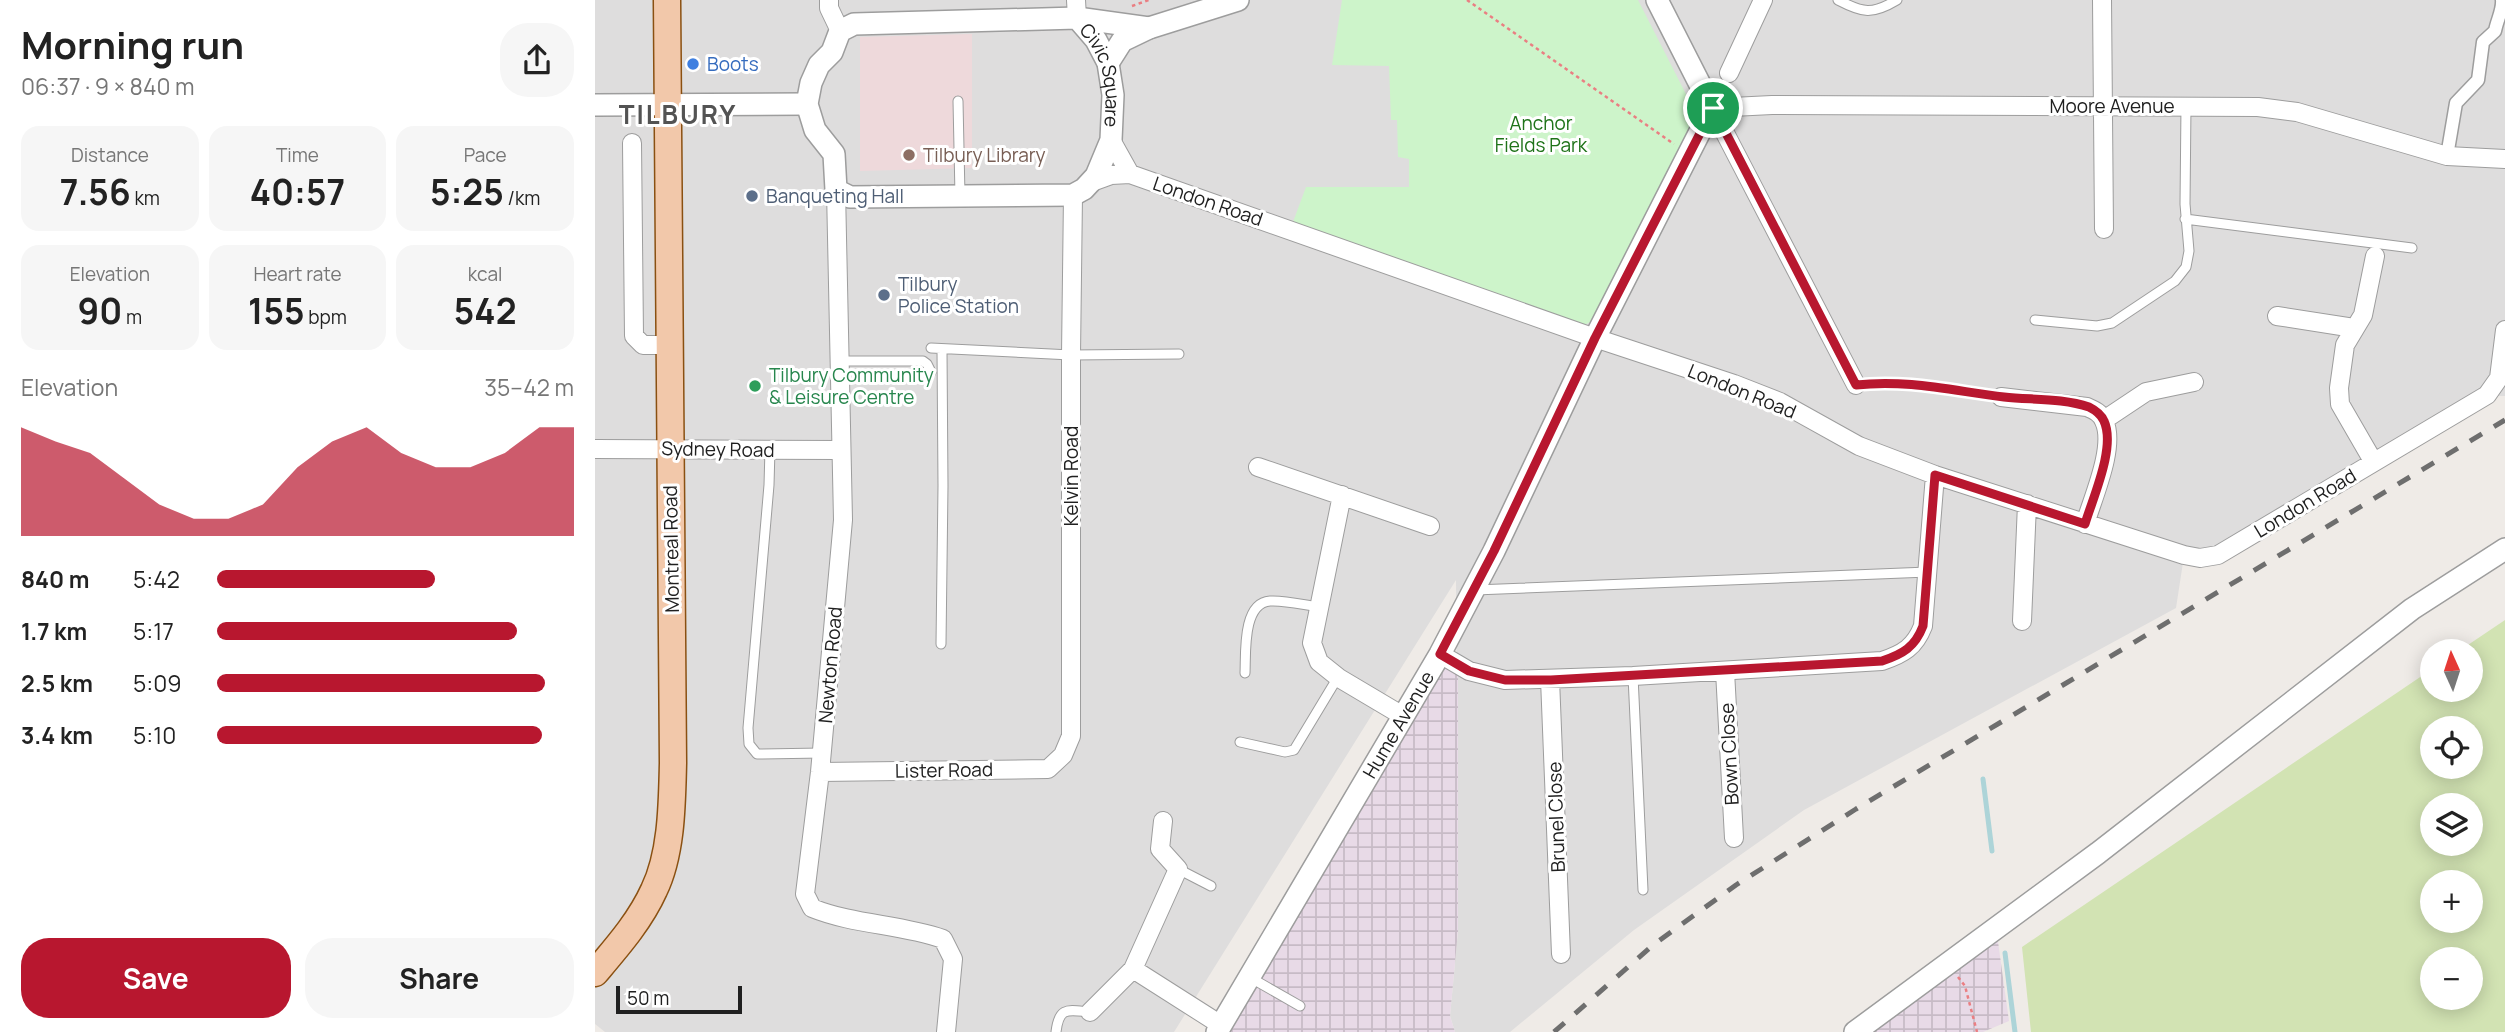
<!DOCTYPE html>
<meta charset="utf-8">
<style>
body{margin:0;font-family:Manrope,sans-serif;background:#f6f6f6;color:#222;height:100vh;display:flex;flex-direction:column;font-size:26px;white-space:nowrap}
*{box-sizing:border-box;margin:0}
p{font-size:23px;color:#767676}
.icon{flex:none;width:38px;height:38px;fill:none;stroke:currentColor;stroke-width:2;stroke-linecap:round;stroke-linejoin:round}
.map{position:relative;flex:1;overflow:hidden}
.details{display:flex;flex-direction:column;background:#fff;width:595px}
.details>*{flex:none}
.needle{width:46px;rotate:357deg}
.fabs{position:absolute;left:1825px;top:639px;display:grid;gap:14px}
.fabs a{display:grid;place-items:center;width:63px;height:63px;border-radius:50%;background:#fff;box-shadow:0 4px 18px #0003;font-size:35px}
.scale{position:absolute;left:21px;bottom:18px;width:126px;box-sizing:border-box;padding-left:7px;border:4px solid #202020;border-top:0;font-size:19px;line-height:24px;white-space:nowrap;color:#202020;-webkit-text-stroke:5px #fff;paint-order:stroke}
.pin{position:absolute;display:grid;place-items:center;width:60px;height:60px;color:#fff;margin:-30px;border:4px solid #fff;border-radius:50%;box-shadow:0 2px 7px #0007}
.round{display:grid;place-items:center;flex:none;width:74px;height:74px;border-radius:28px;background:#f6f6f6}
.headline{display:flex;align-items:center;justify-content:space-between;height:119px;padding:0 21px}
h1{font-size:38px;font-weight:700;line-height:52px}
.metrics{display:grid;grid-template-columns:repeat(3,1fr);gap:10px;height:119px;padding:7px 21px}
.metrics div{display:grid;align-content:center;border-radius:18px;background:#f6f6f6;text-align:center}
.metrics b{font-size:35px;font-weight:700}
.metrics small{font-size:19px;font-weight:400}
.metrics p{font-size:19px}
.chart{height:196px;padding:14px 21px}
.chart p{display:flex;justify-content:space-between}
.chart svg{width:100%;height:126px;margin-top:7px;fill:#b8172f;opacity:.7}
.primary-button{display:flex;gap:14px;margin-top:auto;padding:14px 21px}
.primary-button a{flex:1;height:80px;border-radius:28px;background:#b8172f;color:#fff;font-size:28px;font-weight:700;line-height:80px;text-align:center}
.primary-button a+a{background:#f6f6f6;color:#222}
ul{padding:0 21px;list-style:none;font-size:23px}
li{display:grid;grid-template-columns:112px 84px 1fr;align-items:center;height:52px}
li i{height:18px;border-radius:9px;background:#b8172f}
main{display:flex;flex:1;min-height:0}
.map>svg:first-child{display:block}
.residential{fill:#dedddd}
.commercial{fill:#eed9db}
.industrial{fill:url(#industrial-grid)}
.grass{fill:#d2e3b3;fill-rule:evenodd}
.park{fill:#cdf4ca}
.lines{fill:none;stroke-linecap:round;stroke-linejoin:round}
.stream{stroke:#add4d8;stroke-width:5}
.service-casing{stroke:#9d9d9d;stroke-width:11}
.pedestrian-casing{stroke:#9d9d9d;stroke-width:15}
.minor-casing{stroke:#9d9d9d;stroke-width:20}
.tertiary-casing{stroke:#9d9d9d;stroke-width:24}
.primary-casing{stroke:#8a5011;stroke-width:29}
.path{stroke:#ea7e82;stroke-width:2.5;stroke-dasharray:3.5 3.5;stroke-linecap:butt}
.service{stroke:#fff;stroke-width:9}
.pedestrian{stroke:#fff;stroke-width:12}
.minor{stroke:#fff;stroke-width:18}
.tertiary{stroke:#fff;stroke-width:21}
.primary{stroke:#f2c8aa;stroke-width:26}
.rail{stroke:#6e6e6e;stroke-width:5;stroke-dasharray:14 14;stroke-linecap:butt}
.route-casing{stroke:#fff;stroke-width:14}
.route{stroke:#b8172f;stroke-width:9}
.shop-dot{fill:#3f7fe0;stroke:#fff;stroke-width:2.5}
.education-dot{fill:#8d6e63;stroke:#fff;stroke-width:2.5}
.service-dot{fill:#5c6f8a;stroke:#fff;stroke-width:2.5}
.leisure-dot{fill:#2e9e5b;stroke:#fff;stroke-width:2.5}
.labels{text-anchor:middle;stroke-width:6;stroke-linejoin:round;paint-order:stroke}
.shop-label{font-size:19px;fill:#366cbe;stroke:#fff;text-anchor:start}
.street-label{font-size:19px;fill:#202020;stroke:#fff}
.park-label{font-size:19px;fill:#1f7319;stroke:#fff}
.education-label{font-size:19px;fill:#785e54;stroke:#fff;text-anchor:start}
.service-label{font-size:19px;fill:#4e5e75;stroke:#fff;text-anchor:start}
.leisure-label{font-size:19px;fill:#27864d;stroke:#fff;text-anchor:start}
.district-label{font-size:26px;font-weight:bold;letter-spacing:2px;fill:#535353;stroke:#fff}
</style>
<main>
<section class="details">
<div class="headline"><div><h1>Morning run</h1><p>06:37 · 9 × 840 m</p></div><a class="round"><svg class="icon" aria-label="share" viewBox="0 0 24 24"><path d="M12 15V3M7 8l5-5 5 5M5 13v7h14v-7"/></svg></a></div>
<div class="metrics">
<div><p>Distance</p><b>7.56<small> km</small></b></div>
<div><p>Time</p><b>40:57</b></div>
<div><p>Pace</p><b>5:25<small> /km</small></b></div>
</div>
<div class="metrics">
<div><p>Elevation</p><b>90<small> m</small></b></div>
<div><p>Heart rate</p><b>155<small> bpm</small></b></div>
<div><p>kcal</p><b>542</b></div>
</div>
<div class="chart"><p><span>Elevation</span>35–42 m</p>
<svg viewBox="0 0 160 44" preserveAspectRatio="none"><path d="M0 44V6L10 11L20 15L30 24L40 33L50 38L60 38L70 33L80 20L90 11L100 6L110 15L120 20L130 20L140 15L150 6L160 6V44z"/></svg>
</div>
<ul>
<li><b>840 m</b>5:42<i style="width:61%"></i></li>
<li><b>1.7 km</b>5:17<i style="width:84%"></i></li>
<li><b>2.5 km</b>5:09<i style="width:92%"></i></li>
<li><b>3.4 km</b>5:10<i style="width:91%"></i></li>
</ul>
<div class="primary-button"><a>Save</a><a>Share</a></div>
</section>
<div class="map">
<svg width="1910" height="1032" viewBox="0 0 1910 1032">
<defs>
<pattern id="industrial-grid" width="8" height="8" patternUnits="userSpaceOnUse" patternTransform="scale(1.75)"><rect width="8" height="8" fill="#e8dae7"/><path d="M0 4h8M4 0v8" fill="none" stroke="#c7bbc6"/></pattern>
</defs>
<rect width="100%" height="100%" fill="#efebe7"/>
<path class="residential" d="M0 0H1910V396H1892L1623 555 1589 556 1581 608 1209 810 1039 930 915 1032H860L855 1016 863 931 861 580 579 1032H10L0 1024Z"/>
<path class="commercial" d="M377 34V168L265 171V37Z"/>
<path class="industrial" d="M845 655 863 666V931L855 1016 860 1032H623Z
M1400 920 1414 1021 1388 1032H1251Z"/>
<path class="grass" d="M1910 620V1032H1436L1427 947 1837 669 1838 690H1876V651H1864ZM1838 728H1876V766H1838ZM1838 805H1876V844H1838ZM1838 882H1876V920H1838ZM1838 959H1876V998H1838Z"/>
<path class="park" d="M747 0H1043L1095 102 1099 118 1098 129 1002 319 989 325 974 321 698 222 711 187H814V159L803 157 802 120H796L794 66 737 65Z"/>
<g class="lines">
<path class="stream" d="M1388 779 1397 851
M1410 953 1420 1032"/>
<defs>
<path id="service" d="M1243 0C1268 13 1277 15 1302 0
M363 101 365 196
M1590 219 1817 248
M1440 320 1502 326 1517 323 1580 281 1591 267 1594 251 1590 204 1591 106
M336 348 476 355 584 354
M244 361H328L332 364 336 372
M175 449 174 485 153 728 154 744 162 754 227 753
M880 590 1333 572
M346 644 348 486 347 350
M650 673C651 654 647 603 675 601 690 600 709 605 724 607
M1038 676 1048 890
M645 742 690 752 699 750 743 677
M583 869 616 886
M656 978 705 1006
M461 1032C464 1006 473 1010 495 1012"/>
<path id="pedestrian" d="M1852 156 1861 103 1883 80 1888 42 1900 31C1902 20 1908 10 1907 0"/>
<path id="minor" d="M234 0V8L245 31
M481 0 482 18
M1507 0 1509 229
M1134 73 1168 0
M516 140 535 174 1000 338 1139 384 1185 402 1264 446 1340 475 1589 555 1605 558 1623 555 1892 395 1904 378 1910 330
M37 143 39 336 48 345H75
M494 183 516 175 535 174
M241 190 248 520 225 772 210 894 217 908C259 925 305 924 348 939L358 959 351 1032
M1682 316 1759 328
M1261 385 1117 108 1177 105 1663 107 1702 112 1852 156 1910 159
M1406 397 1492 407C1499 410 1506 413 1509 421 1521 446 1498 497 1490 524
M1509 420 1551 392 1599 382
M0 449 246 450
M1778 461 1745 404 1744 388 1750 345 1768 315 1780 256
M663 467 835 526
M747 495 717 643 724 662 744 678 808 716
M1427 621 1432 504
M845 654 874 671 910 680 1038 676 1287 661C1308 654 1320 647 1328 626L1340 475
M1130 671 1139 838
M955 679 966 954
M225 772 453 769 468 755 476 736V355L478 195
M538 969 583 869 565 849 568 821
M495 1012 538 969 626 1025"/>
<g id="tertiary">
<path id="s1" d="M482 18 501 40 513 63 518 95 516 140 501 176 489 189 478 195 255 197 241 190 239 154 220 130 212 104 216 83 224 65 237 52 245 31 259 24 482 18 554 28"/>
<path d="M513 63 527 41 554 28 643 0"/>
<path d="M0 105 212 104"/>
<path id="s2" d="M622 1032 845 654 899 551 1000 338 1117 108 1062 0"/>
<path d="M1260 1032 1503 853 1817 609 1910 549"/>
</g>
<path id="primary" d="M0 973C22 947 45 921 59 890 77 853 77 802 78 763L72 0"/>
</defs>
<use href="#service" class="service-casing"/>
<use href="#pedestrian" class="pedestrian-casing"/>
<use href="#minor" class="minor-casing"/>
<use href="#tertiary" class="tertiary-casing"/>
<use href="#primary" class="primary-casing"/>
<path class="path" d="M872 0 1079 144
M537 6 554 0
M1278 383 1290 381 1389 394
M1363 977 1370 986 1382 1032"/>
<use href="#service" class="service"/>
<use href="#pedestrian" class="pedestrian"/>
<use href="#minor" class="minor"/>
<use href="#tertiary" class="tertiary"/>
<use href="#primary" class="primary"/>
<path class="rail" d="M959 1032 1058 945 1141 885 1261 809 1910 420"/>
</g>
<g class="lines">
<defs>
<path id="route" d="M1118 108 1261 385C1312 379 1359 391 1409 397 1436 400 1468 398 1494 407 1500 410 1506 414 1509 421 1521 447 1498 497 1490 524L1340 475 1328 626C1320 647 1308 654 1287 661L956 680H910L874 671 845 654 899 551 1000 338Z"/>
</defs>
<use href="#route" class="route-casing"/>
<use href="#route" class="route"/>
</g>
<circle class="shop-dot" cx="98" cy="64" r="7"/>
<circle class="education-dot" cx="314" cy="155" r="7"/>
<g class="service-dot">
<circle cx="157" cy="196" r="7"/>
<circle cx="289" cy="295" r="7"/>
</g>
<circle class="leisure-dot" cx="160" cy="386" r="7"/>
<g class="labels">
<g class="shop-label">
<text x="112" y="71">Boots</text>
</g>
<g class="street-label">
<text dy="7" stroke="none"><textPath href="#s1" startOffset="65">Civic Square</textPath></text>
<text x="1517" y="113">Moore Avenue</text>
<text transform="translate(613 201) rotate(19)" y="7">London Road</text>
<text transform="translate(1147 391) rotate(22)" y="7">London Road</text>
<text transform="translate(123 449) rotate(1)" y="7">Sydney Road</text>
<text transform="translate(476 476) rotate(-90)" y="7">Kelvin Road</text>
<text transform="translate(1710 503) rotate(-31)" y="7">London Road</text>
<text transform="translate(76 549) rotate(-91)" y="7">Montreal Road</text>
<text transform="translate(235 665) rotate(-85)" y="7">Newton Road</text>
<text dy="7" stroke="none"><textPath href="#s2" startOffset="357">Hume Avenue</textPath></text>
<text transform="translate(1134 754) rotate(-93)" y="7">Bown Close</text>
<text transform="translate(349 770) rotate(-1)" y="7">Lister Road</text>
<text transform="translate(961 817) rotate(-92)" y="7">Brunel Close</text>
</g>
<g class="park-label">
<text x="946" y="130">Anchor<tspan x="946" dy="22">Fields Park</tspan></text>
</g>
<g class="education-label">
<text x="328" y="162">Tilbury Library</text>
</g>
<g class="service-label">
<text x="171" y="203">Banqueting Hall</text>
<text x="303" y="291">Tilbury<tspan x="303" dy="22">Police Station</tspan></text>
</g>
<g class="leisure-label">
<text x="174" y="382">Tilbury Community<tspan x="174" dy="22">&amp; Leisure Centre</tspan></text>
</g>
<g class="district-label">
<text x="83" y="124">TILBURY</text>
</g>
</g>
</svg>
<div class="fabs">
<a><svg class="needle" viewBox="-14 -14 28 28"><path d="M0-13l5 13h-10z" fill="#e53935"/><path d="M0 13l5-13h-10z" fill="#767676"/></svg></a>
<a><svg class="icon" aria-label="locate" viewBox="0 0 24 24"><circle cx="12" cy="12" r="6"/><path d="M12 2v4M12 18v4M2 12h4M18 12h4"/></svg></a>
<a><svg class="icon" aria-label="layers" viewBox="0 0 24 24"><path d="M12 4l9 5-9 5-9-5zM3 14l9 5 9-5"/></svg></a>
<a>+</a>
<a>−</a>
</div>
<div class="scale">50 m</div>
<div class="pin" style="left:1118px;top:108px;background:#1e9e55"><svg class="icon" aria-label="arrive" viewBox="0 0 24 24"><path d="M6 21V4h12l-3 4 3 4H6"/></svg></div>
</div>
</main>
